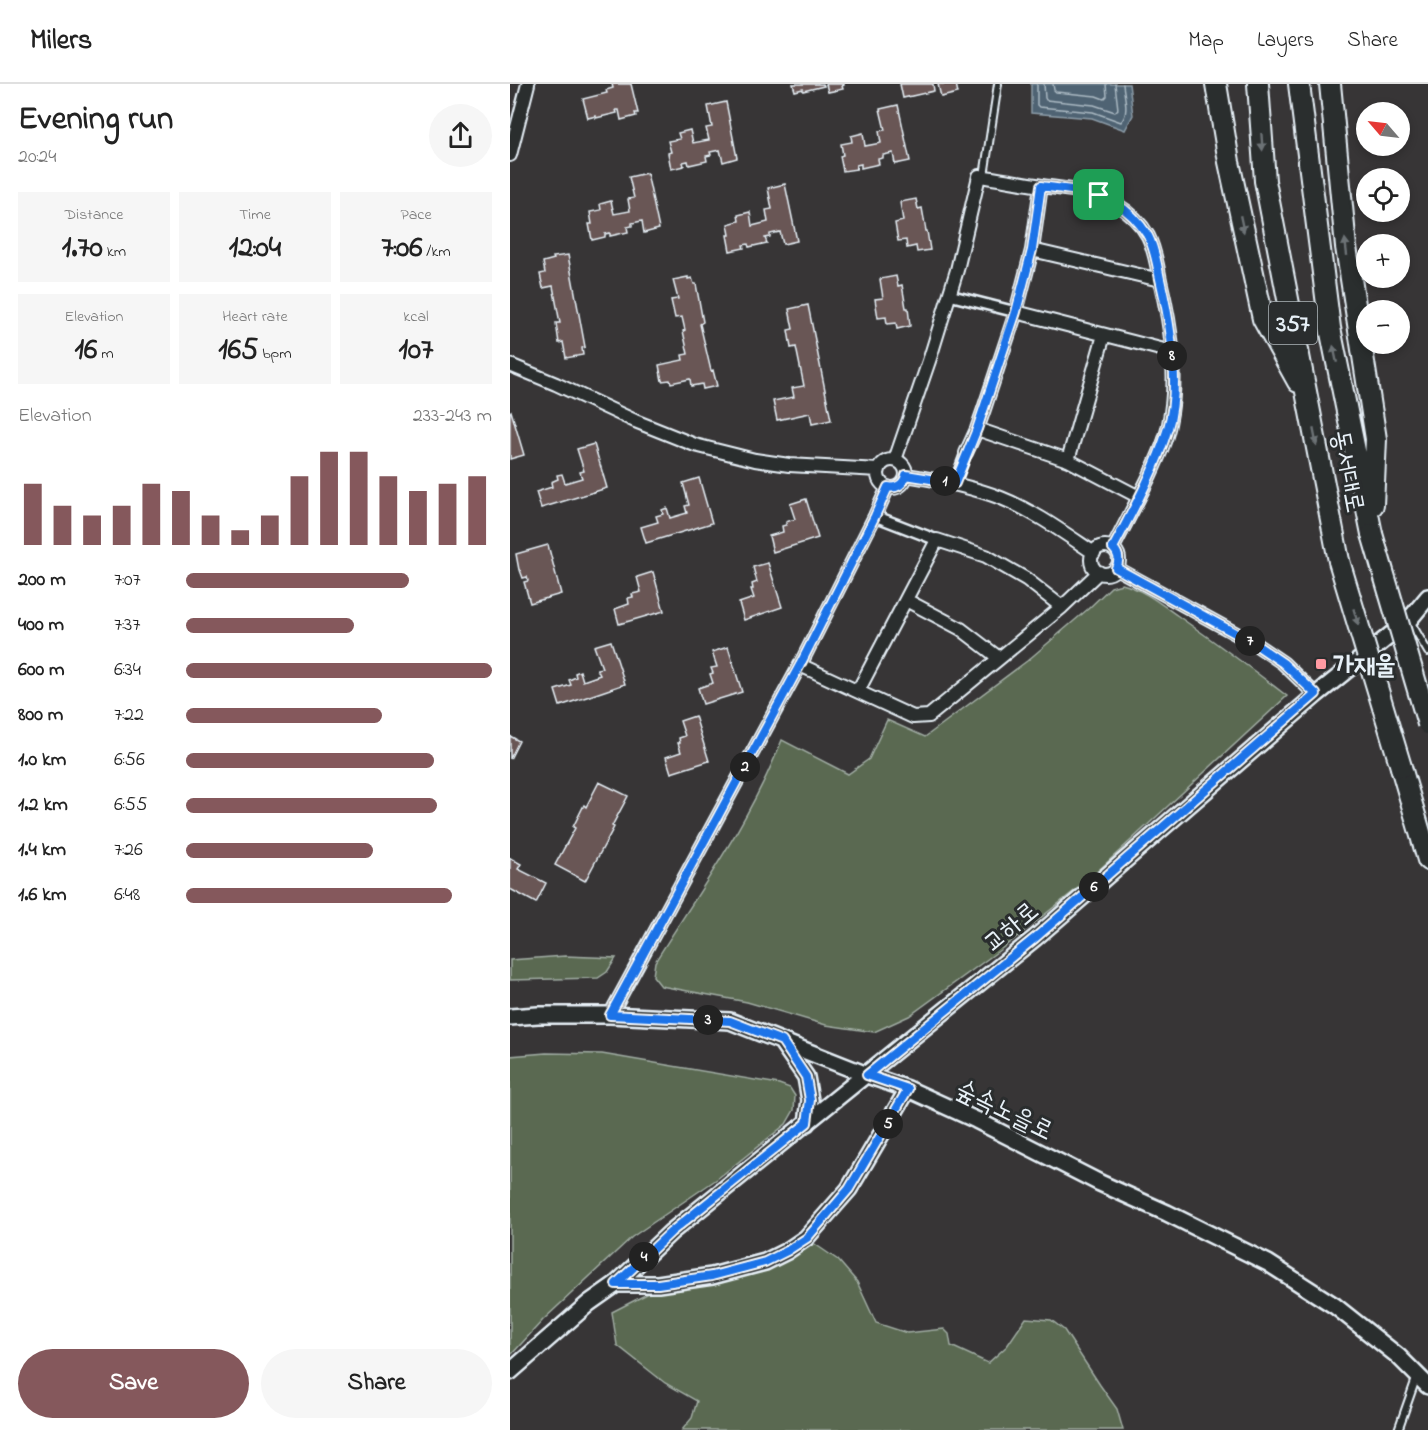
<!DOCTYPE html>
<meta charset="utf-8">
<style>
body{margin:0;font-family:"Indie Flower","Poor Story",sans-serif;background:#f6f6f6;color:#222;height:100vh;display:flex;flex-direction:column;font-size:22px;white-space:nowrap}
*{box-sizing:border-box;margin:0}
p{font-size:20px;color:#767676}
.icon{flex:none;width:33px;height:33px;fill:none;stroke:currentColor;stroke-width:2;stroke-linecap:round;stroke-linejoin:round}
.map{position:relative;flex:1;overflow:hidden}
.panel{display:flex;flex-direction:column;background:#fff;width:510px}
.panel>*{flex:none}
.needle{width:39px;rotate:298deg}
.fabs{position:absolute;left:846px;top:18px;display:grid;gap:12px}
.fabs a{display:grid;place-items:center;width:54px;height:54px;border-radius:50%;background:#fff;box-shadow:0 3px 9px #0003;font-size:30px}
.pin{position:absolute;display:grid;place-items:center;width:51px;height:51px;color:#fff;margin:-26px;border-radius:12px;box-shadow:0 3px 9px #0006}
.km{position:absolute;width:30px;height:30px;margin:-15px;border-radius:50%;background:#222;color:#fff;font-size:16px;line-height:30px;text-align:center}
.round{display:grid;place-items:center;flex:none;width:63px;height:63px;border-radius:32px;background:#f6f6f6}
.head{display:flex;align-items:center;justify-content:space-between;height:102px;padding:0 18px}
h1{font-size:33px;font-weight:800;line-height:45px}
.stats{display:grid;grid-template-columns:repeat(3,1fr);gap:9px;height:102px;padding:6px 18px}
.stats div{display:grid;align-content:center;border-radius:0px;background:#f6f6f6;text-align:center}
.stats b{font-size:30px;font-weight:800}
.stats small{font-size:16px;font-weight:400}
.stats p{font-size:16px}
.chart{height:168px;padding:12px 18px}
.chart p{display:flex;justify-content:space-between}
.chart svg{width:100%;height:108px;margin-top:6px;stroke:#85585c;stroke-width:6}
.button{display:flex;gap:12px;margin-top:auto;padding:12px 18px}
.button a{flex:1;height:69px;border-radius:36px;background:#85585c;color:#fff;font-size:24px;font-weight:800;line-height:69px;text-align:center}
.button a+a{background:#f6f6f6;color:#222}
ul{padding:0 18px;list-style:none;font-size:20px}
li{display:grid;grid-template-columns:96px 72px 1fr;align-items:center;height:45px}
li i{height:15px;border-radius:8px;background:#85585c}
header{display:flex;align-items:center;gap:36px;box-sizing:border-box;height:84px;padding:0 30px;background:#fff;border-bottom:2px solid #e0e0e0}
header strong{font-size:28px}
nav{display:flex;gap:33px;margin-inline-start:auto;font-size:21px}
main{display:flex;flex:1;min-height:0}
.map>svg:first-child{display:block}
.green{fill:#5a6951;stroke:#a1ada4;stroke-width:1.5}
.water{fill:#4f6473;stroke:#8c9ca8;stroke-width:1.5}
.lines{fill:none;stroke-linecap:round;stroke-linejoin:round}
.shore{stroke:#abb9c3;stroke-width:1.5}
.building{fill:#695755;stroke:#e8f1f8;stroke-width:1.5}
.service-casing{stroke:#e8f1f8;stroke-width:10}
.pedestrian-casing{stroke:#e8f1f8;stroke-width:14}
.minor-casing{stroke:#e8f1f8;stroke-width:16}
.tertiary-casing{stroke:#e8f1f8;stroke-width:20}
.trunk-casing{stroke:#e8f1f8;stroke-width:24}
.service{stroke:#2a2d2e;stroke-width:6}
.pedestrian{stroke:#2a2d2e;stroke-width:9}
.minor{stroke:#2a2d2e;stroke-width:12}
.tertiary{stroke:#2a2d2e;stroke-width:15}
.trunk{stroke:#2a2d2e;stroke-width:20}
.trunk-bridge-casing{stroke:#e8f1f8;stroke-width:24;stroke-linecap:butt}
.trunk-bridge{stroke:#2a2d2e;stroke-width:20}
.oneway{fill:#6c7275}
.route-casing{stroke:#fff;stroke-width:12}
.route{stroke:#1a73e8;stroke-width:8}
.poi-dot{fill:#ff9aa2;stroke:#2a2d2e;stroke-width:2}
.labels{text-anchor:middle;stroke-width:6;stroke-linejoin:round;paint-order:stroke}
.shield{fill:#2a2d2e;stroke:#afb6bb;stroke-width:1.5}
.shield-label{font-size:24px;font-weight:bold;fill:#e8f1f8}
.street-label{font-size:26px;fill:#e8f1f8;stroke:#2a2d2e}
.poi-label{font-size:26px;font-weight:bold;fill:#e8f1f8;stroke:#2a2d2e;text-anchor:start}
</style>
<header>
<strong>Milers</strong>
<nav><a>Map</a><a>Layers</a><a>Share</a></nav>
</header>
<main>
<section class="panel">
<div class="head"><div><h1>Evening run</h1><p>20:24</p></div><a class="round"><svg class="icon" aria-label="share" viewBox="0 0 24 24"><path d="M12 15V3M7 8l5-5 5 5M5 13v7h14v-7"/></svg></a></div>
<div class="stats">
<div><p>Distance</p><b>1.70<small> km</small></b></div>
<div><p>Time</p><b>12:04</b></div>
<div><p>Pace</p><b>7:06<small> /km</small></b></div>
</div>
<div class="stats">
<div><p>Elevation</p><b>16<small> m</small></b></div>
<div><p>Heart rate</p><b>165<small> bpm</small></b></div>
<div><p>kcal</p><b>107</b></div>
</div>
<div class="chart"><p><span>Elevation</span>233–243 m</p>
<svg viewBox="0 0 160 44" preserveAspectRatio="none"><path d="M5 44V19M15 44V28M25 44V32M35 44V28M45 44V19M55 44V22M65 44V32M75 44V38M85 44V32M95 44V16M105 44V6M115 44V6M125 44V16M135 44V22M145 44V19M155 44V16"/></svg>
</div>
<ul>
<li><b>200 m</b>7:07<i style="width:73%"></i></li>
<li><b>400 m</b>7:37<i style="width:55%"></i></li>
<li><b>600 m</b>6:34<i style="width:100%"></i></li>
<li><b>800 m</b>7:22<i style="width:64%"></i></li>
<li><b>1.0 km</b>6:56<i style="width:81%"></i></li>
<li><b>1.2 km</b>6:55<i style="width:82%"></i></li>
<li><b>1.4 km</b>7:26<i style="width:61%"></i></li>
<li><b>1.6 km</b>6:48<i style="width:87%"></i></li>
</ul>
<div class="button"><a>Save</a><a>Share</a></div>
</section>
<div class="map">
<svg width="918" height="1346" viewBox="0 0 918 1346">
<rect width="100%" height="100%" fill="#373536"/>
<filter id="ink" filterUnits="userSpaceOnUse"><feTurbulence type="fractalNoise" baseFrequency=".0167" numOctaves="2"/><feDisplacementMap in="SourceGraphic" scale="12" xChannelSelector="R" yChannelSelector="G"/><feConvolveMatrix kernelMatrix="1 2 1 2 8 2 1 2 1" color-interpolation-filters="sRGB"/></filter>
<g filter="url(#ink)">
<path class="green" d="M612 500C632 505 651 520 668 532 705 558 742 585 777 612L578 796 494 863 399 932 364 948 316 941 237 918 151 902 143 892 145 878C190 806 241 735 272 656L338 690 359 675 377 636 415 653 517 577 578 525 601 503Z
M55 872 106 874 97 888 88 894 0 896V876Z
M36 969 92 970 269 1000 280 1004 285 1012 284 1026 276 1040 207 1095 122 1153 33 1236 0 1272V972Z
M296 1154 328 1176 347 1198 366 1239 397 1249 434 1245 439 1250 441 1262 478 1279 497 1262 516 1234 541 1236 554 1246 590 1301 607 1325 613 1346H172L182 1334 187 1317 155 1299 107 1261 102 1228 141 1208 208 1192Z"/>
<path class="water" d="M521 0H619L623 31 615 46 582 34 521 29Z"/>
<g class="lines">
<path class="shore" d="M527 0V21L529 23 583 28 611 38C620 28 614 13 613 0
M534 0 535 14 536 16 584 21 605 28 608 25 605 0
M543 0 544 6 546 8 586 12 594 15 597 12 596 0"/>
</g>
<path class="building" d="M102 0H121L128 29H125L126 32 111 36 109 26H106L107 29 86 34V32L78 34 73 15 97 9 96 6 103 4Z
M283 0H313L314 2 293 7V5L285 7Z
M316 0H334V1L332 2 333 5 318 8Z
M390 0H423L424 7 393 14Z
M428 0H446L448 9 431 13Z
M216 18 227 74 213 78 210 66 200 68 201 71 196 72 197 77 179 81 178 77 173 78 174 82 161 85 158 69 161 68 158 57 170 55 168 49 180 46 183 59 199 56 196 44 202 43 198 22Z
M388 21 400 77 385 80 383 69 373 71V74L368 75 369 80 351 84V80L346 81 347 85 333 87 330 72 333 71 331 60 342 58 341 52 353 49 355 62 371 59 369 47 375 46 370 25Z
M137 89 149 145 134 149 132 137 122 139V142L117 143 118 148 100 152V149L95 150V153L82 156 79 140H82L80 128 91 126 90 120 101 117 104 130 120 127 118 115 124 114 119 93Z
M275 100 287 157 273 160 270 148 260 150V153L255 154 257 159 239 163 238 160 233 161 234 164 220 167 217 151H220L218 140 229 137 228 131 240 128 242 142 258 138 256 126 262 125 258 104Z
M406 115 408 125 412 124 416 147H417L420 166 407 168 406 162 397 164 396 156 388 157 385 139 393 137 390 118Z
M58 171 75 263 72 264 73 271 56 274 53 258 49 259 46 239H50L43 202 33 204 30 190 35 189 33 178 44 175 43 173Z
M386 192 388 202 392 201 396 224H398L400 242 387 245 386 239 377 240 376 233 368 234 365 215 373 214 370 195Z
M178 193V195L182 194 184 200H186L193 238 190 240 201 287 203 286 207 302 193 305 192 300 181 302 180 295 161 299 160 296 152 297 149 281 173 276 172 271 178 270 173 247 175 246 172 233 165 234 161 216 168 215 163 196Z
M298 221 321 336 302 340 300 329 267 336 263 317 284 313 282 304 294 302 286 263 281 264 278 246 283 245 279 225Z
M1 327 14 371 0 375V328Z
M84 360 97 404 31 424 26 408 42 403 41 398 48 395 47 391 52 390 55 399 72 394 70 388 74 387 67 365Z
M189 394 202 439 136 459 131 443 148 438 146 432 153 430 152 426 157 424 160 434 177 429 175 422 179 421 173 399Z
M296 415 308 454 263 468 259 452 273 448 272 442 276 441V438L285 435 280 420Z
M38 461 51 510 20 519 14 498 18 497 17 493 13 494 10 486H9L6 470Z
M258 479 272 523 234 536 229 519 244 514 241 505H243L242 500 247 498 243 483Z
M143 488 154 527 109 540 105 525 119 520 118 514 123 513 122 510 131 508 127 493Z
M101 557 115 600 50 622 45 606 61 601 59 596 66 593 65 589 70 587 73 597 90 591 87 585 92 584 84 562Z
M218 563 232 608 193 620 188 604 203 599 200 590 203 589 201 584 207 583 202 568Z
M185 632 199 677 161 689 156 673 171 668 168 659H170L169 654 175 652 170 637Z
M0 652 9 657 0 675Z
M89 698 118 712 102 742 104 743 75 797 45 781 65 744 63 743 74 721 76 723Z
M0 774 11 780 8 785 36 799 26 819 0 805Z"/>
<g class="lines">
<defs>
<path id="service" d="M474 92 488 0
M900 537 918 568
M888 1346 907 1292"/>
<path id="pedestrian" d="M439 211 506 228
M445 399 456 369
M365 432 427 456"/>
<path id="minor" d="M0 71 18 0
M522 166 650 196
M506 228 662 268
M0 281 46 300 125 337 185 361 245 376 279 381 369 386
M467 345 558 376 629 413
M456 369 467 345 474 325 506 228 522 166 531 102
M385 376 420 274 447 186 469 92C490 95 511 99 532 102 558 106 584 106 606 120 619 128 631 139 638 152 645 166 647 181 650 196 661 242 669 293 659 340 656 358 647 375 640 391 628 416 615 440 603 464
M558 376 594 251
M368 390a14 14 0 1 1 28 0a14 14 0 1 1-28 0Z
M396 391C428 396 460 402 491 414 524 427 554 449 584 469
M581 476a14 14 0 1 1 28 0a14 14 0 1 1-28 0Z
M606 484 745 560 773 579 806 611
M396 516 451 545 489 574
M290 581 403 633 419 632 552 523 589 488
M348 607 427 456 476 472 516 495 552 523
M100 931 290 581 365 432 378 403"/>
<path id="tertiary" d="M0 933 28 931H100L220 937 357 991 398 1005 466 1036 590 1099 657 1129 758 1179 825 1222 888 1272 918 1302
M271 957 296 993 300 1016 297 1039
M106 1200H148L202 1192 255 1178 277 1167 296 1154 339 1105 398 1005
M0 1288 79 1219 106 1200 161 1148 525 854 806 611 899 536 918 513"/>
<path id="trunk" d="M706 0 719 78 753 235 788 298
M748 0 755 97 829 477
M789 0 820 244 862 450
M820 0 836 163 866 355 863 421
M891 683 918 776"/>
</defs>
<use href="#service" class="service-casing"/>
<use href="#pedestrian" class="pedestrian-casing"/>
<use href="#minor" class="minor-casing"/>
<use href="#tertiary" class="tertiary-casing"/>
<use href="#trunk" class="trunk-casing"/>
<use href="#service" class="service"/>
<use href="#pedestrian" class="pedestrian"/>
<use href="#minor" class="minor"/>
<use href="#tertiary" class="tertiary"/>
<use href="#trunk" class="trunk"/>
<defs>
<path id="trunk-bridge" d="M862 450 918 640
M829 477 891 683"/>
</defs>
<use href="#trunk-bridge" class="trunk-bridge-casing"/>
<use href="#trunk-bridge" class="trunk-bridge"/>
</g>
<defs><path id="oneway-solid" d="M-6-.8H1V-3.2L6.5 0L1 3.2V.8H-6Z" transform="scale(1.5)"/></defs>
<g class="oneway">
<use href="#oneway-solid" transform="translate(752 58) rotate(86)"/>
<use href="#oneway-solid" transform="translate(732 140) rotate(78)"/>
<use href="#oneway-solid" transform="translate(836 163) rotate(-97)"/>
<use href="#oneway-solid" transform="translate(825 270) rotate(-102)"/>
<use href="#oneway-solid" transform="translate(805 353) rotate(79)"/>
<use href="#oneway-solid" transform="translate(846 533) rotate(73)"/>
</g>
</g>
<g class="lines" filter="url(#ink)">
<defs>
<path id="route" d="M531 102C557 106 583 106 606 120 619 127 630 139 638 152 645 165 647 181 650 195 660 238 671 302 658 344 645 387 623 426 603 464 609 470 610 476 606 484L745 560 773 579 806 610 525 854 357 991 398 1005 339 1105 297 1154 277 1167 255 1178 202 1192 148 1200H106L161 1148 297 1039 300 1016 296 993 272 957 220 937 100 931 290 581 365 432 378 403C387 405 394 400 396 391L445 399 467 345 506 228 522 166Z"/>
</defs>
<use href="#route" class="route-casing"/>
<use href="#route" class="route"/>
</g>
<rect class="poi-dot" x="805" y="574" width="12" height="12" rx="3"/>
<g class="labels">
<rect class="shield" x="759" y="218" width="48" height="42" rx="4.5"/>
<g class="shield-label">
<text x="783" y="247">357</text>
</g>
<g class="street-label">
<text transform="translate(839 387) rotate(79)" y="9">동서대로</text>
<text transform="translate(500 842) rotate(-40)" y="9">교하로</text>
<text transform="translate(495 1025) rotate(26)" y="9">숲속노을로</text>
</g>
<g class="poi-label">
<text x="823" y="589">가재울</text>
</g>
</g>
</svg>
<div class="fabs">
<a><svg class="needle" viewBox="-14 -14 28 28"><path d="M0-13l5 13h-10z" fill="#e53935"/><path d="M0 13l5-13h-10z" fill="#767676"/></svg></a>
<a><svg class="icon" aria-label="locate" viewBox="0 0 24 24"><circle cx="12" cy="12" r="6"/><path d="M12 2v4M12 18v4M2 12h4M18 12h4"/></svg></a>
<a>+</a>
<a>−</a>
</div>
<div class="pin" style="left:589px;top:111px;background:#1e9e55"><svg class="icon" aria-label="arrive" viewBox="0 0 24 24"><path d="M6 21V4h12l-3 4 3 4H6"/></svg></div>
<b class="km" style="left:435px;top:397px">1</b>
<b class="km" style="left:235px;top:683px">2</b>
<b class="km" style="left:198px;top:936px">3</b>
<b class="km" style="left:134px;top:1173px">4</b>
<b class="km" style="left:378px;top:1040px">5</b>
<b class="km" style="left:584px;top:803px">6</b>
<b class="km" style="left:740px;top:557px">7</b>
<b class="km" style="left:662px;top:272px">8</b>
</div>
</main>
